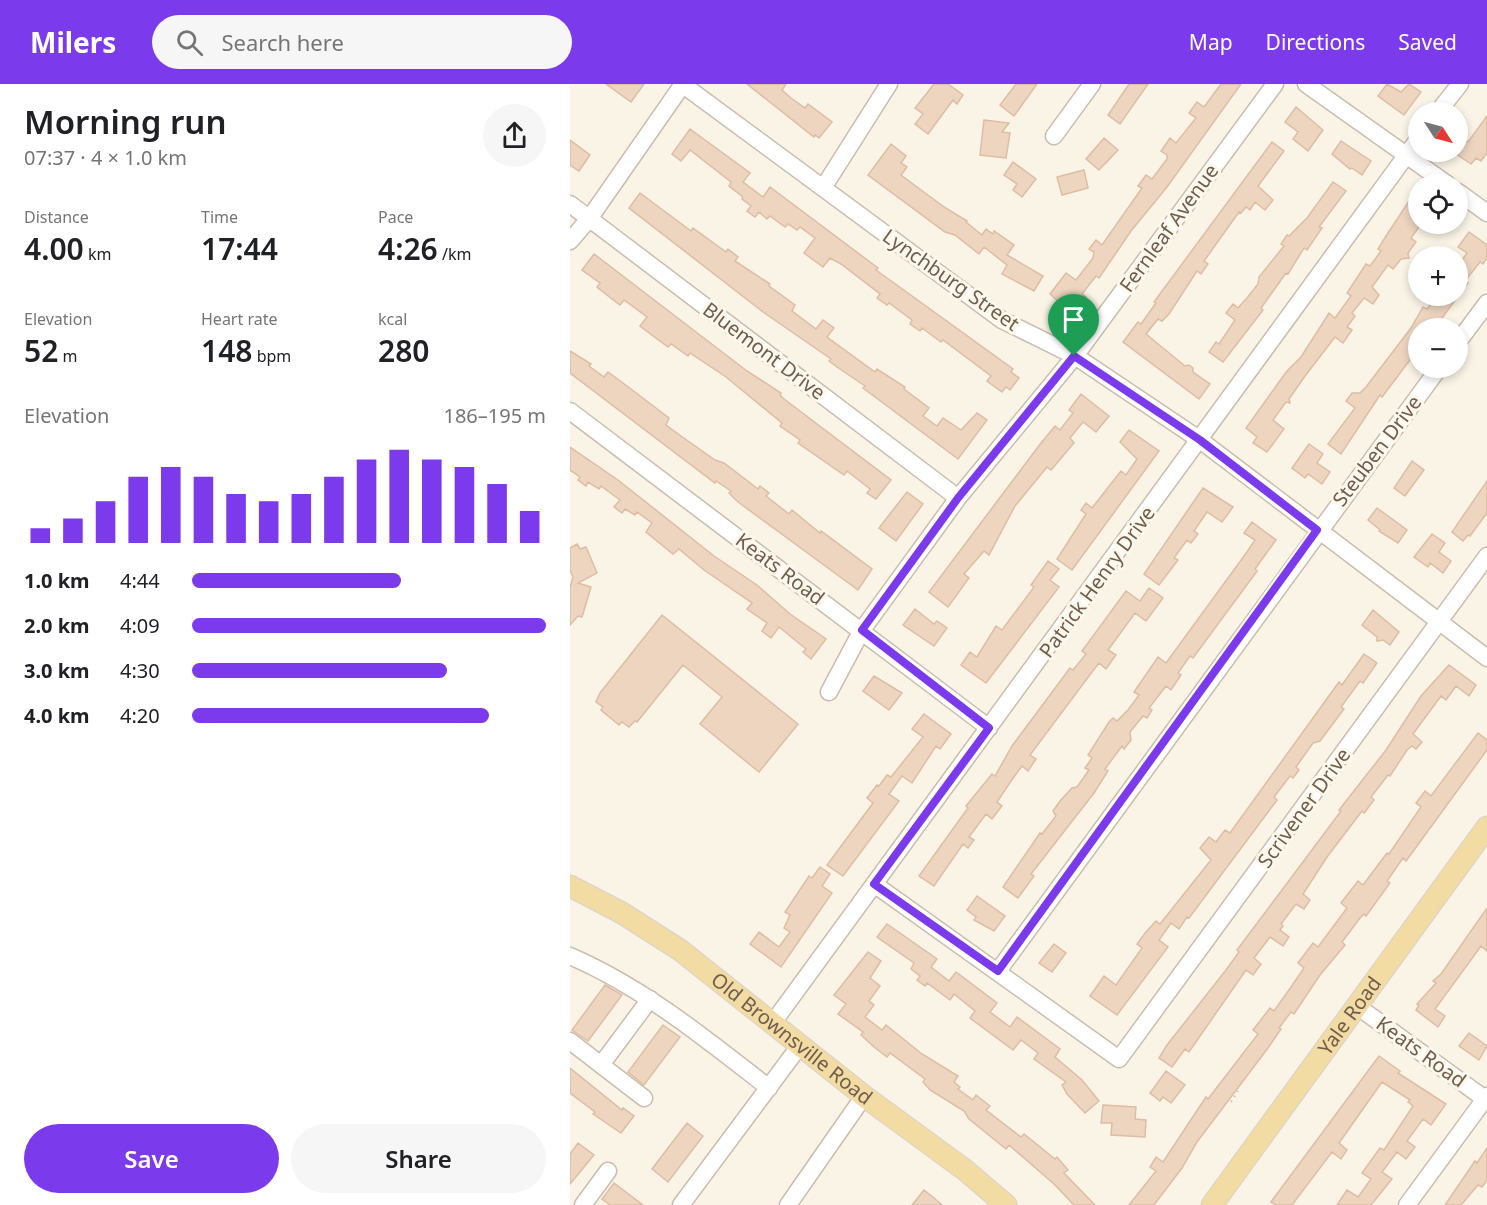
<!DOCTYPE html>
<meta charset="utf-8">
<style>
body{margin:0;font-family:"Noto Sans",sans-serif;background:#f6f6f6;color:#202124;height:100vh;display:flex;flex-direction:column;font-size:22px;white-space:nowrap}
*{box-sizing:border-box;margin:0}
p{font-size:20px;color:#757577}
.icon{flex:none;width:33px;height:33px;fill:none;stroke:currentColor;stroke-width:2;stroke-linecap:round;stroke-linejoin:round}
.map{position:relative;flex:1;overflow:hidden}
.drawer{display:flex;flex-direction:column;background:#fff;width:570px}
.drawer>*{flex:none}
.needle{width:39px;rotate:126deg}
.tools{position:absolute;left:838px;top:18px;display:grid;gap:12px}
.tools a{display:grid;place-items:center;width:60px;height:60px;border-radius:50%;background:#fff;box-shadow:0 3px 9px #0003;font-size:30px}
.pin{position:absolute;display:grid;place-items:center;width:51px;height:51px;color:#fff;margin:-62px -26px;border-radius:50% 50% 50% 0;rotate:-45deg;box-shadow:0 0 6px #0007}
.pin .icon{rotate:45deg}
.round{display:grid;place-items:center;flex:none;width:63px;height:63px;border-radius:32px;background:#f6f6f6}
.headline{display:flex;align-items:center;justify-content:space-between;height:102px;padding:0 24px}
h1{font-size:33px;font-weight:600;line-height:45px}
.stats{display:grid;grid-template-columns:repeat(3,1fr);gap:9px;height:102px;padding:6px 24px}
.stats div{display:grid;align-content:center}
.stats b{font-size:30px;font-weight:600}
.stats small{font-size:16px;font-weight:400}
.stats p{font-size:16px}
.chart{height:168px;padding:12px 24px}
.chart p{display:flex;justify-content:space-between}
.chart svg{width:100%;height:108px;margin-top:6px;stroke:#7c3aed;stroke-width:6}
.cta{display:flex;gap:12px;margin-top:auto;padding:12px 24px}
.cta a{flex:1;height:69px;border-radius:36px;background:#7c3aed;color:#fff;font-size:24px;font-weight:600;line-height:69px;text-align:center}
.cta a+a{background:#f6f6f6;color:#202124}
ul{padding:0 24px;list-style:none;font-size:20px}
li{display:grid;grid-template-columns:96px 72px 1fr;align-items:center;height:45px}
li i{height:15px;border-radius:8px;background:#7c3aed}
header{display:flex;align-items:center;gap:36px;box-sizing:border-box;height:84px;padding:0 30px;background:#7c3aed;color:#fff}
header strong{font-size:28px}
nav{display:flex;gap:33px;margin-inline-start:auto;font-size:21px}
.search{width:420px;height:54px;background:#f6f6f6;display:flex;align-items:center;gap:15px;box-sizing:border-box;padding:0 21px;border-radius:33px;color:#757577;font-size:22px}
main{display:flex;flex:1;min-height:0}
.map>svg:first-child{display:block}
.building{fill:#edd5c0;stroke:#debda2;stroke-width:1.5}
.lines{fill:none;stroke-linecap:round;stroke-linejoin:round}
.minor-casing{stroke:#cbbcad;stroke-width:19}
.major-casing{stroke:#d7d2cd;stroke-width:23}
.path{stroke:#d2b9a3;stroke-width:2;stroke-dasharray:1.5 4.5;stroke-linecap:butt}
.minor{stroke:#fff;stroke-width:16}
.major{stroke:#f3dba4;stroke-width:21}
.route-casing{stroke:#fff;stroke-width:12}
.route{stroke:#7c3aed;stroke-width:8}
.labels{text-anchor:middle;stroke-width:6;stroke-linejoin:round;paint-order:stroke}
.street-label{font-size:20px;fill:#715d4d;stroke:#fdf8ec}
</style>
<header>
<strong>Milers</strong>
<div class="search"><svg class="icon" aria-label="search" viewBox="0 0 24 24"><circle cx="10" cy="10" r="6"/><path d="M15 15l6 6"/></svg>Search here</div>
<nav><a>Map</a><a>Directions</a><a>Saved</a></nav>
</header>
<main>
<section class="drawer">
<div class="headline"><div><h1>Morning run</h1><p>07:37 · 4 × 1.0 km</p></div><a class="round"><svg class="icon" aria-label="share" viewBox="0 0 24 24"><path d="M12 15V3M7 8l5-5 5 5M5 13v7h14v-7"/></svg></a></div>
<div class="stats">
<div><p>Distance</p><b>4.00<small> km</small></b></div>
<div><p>Time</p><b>17:44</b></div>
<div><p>Pace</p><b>4:26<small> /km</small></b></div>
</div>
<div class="stats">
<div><p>Elevation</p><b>52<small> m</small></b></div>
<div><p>Heart rate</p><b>148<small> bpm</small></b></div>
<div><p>kcal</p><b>280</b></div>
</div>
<div class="chart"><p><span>Elevation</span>186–195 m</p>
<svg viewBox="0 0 160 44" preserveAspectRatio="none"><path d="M5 44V38M15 44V34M25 44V27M35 44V17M45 44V13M55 44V17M65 44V24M75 44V27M85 44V24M95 44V17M105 44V10M115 44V6M125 44V10M135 44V13M145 44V20M155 44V31"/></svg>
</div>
<ul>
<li><b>1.0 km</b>4:44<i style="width:59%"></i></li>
<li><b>2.0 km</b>4:09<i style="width:100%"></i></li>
<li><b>3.0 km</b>4:30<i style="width:72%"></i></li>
<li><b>4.0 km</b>4:20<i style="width:84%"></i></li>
</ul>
<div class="cta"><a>Save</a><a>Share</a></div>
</section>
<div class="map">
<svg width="917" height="1121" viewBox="0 0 917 1121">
<rect width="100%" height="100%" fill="#faf4e6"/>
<path class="building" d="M36 0H74L61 18Z
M177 0H216L212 6 221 14 235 24 238 20 262 38 249 54 245 51 244 53Z
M364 0H378L393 11 387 20 383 16 358 50 345 40 353 30 345 24Z
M446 0H467L444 32 430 21Z
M559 0H578L550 40 538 31Z
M651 0H671L597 103 561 147 529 194 526 192 512 210 516 213 505 229 499 227 480 210 496 189 506 196 523 174 524 168 519 165 526 156 532 161 572 104 568 102 576 91 582 95 597 75V71L591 67 600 54 606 59 626 34 619 29 627 18 634 23Z
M817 0 831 8 839 0 851 8 834 31 808 12Z
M726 23 753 46 738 67 723 55 728 48 715 38Z
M917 32V69L911 77 906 74 901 80 888 71V58L891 53 898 58Z
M414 36 439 39 432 48 440 49 436 74 410 71Z
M120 45 180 89 173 98 193 113 200 103 308 184 306 186 443 285 441 288 449 294 440 306 436 303 432 308 417 297 421 292 373 256 371 258 352 244 350 247 340 240 342 236 319 219 317 221 307 214 310 210 271 180 260 174 253 183 234 169 245 154 230 143 227 146 218 140 215 143 200 132 197 135 189 128 185 133 177 127 181 122 172 115 173 113 159 102 161 98 120 66 111 77 102 70Z
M534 54 548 66 529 86 516 75Z
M0 56 20 71 9 87 0 81Z
M771 57 801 77 792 91 782 84 780 85 762 70Z
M702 58 714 67 688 102 703 116 695 126 685 118 680 126 676 123 671 129 669 128 634 177 638 180 631 190 627 187 599 230 592 237 588 235 576 250 615 282 619 281 623 284V288L640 300 629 315 553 258 568 238 571 240 586 219 584 218Z
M321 60 336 72 331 79 337 83 331 91 374 123 397 137 396 138 412 151 416 145 423 150 424 147 444 161 437 171 473 192 464 207 432 190 437 181 414 163 409 170 385 151 375 148 298 91Z
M443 78 466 95 452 113 443 106 447 100 434 91Z
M514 86 518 104 492 111 487 93Z
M763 98 776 107 749 143 752 144 737 166 734 164 718 190 716 189 691 224 693 226 653 278 639 268 646 258 649 260 665 236 656 229 663 220 668 224 677 214 688 200 689 193 714 162 711 160 717 151 719 152 737 134Z
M849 102V143L841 154 846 158 838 169 839 174 831 175 823 185 818 181 802 203 809 211 803 220 794 214 782 229 785 232 777 243 782 246 773 259 765 253 735 292 719 315 720 319 716 318 703 336 714 345 697 368 683 359 687 353 676 344 717 287 731 273 759 229 765 234 781 212 777 209 796 180 800 182 811 167 808 165 816 152Z
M70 109 121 147 123 144 156 168 158 165 168 173 165 177 200 200 199 202 225 221 222 227 246 245 253 236 264 244 257 253 305 288 307 285 335 303 334 305 359 324 353 332 367 342 373 334 391 346 407 329 417 336 388 375 293 304 295 302 267 283 259 277 261 275 193 228 59 124Z
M899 148 917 161V174L913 180 910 178 895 197 898 199 888 213V182L897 169 888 163Z
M24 170 177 287 211 309 210 311 214 315 321 396 306 415 297 409 300 405 277 387 274 391 228 359 230 356 210 342 212 339 156 293 120 269 118 272 101 260 98 263 70 242 77 233 54 216 50 221 42 215 27 203 30 199 12 186Z
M867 212H888L865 244H849V264L812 313 810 311 771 370 758 360 785 324 776 317 782 309H790L796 303 841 244 853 223 857 225Z
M0 267 21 280 19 282 34 293 38 288 57 302 99 334 96 341 111 352 145 376 154 379 188 405 190 402 199 409 196 412 219 430 222 426 250 449 251 447 302 485 288 506 168 418 159 409 161 407 146 397 145 399 0 289Z
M511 310 539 332 526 348 513 338 500 354 504 359 481 386 477 383 445 422 419 471 414 467 394 490 399 494 378 523 359 508 471 359 485 342 490 346 503 329 499 326Z
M559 346 589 367 502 486 487 475 516 430 511 426 516 419 522 424 551 387 556 391 567 375 550 358Z
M739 360 753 370 747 379 760 388 752 400 738 390 735 394 722 384Z
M0 363 48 396 144 472 187 501 220 530 256 555 241 575 233 568 236 565 209 543 201 554 192 547 197 539 177 525 182 519 134 486 109 465 103 470 76 448 82 439 67 428 65 431 55 425 52 429 44 423 50 416 31 402 29 405 18 398 16 402 8 396 10 393 0 386Z
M842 377 854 386 835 412 824 404Z
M917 397V429L900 452 898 451 893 457 882 448Z
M633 404 663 423 652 438 637 428 624 447 628 450 621 459 617 456 604 474 608 476 589 501 574 490Z
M337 408 353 420 326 457 309 444Z
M807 424 837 446 828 459 809 447 810 446 798 436Z
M682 438 706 456 685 485 687 487 623 574 620 572 608 589 611 591 601 606 596 602 579 624 582 626 577 634 573 632 560 648 561 656 554 665 552 662 535 685 538 687 524 709 461 790 464 792 448 814 433 803 470 749 472 750 486 732 483 727 490 717 502 704 507 703 519 686 515 684 522 674 518 671 539 638 543 634 547 637 558 626 569 611 564 608 588 573 596 579 677 468 685 456 674 449Z
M862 450 875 459 869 468 881 477 873 489 860 479 858 483 844 473Z
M7 460 10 465 16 463 27 489 8 499 21 503 12 533 8 532 0 541V503L3 493 0 486V464Z
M478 477 489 485 480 496 489 503 416 599 391 581 400 568 407 573 426 542 432 546 464 503 461 501Z
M579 504 593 514 576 537 565 529 538 566 546 571 536 585 529 579 519 592 460 671 466 675 458 687 452 682 441 697 427 718 432 722 422 735 416 730 399 753 404 756 398 764 393 760 364 802 349 792 398 724 396 722 422 690 425 692 442 662 500 584 503 586 516 570 512 567 556 507 570 517Z
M345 525 364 540 367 537 377 544 364 562 333 541Z
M803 526 829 548 820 561 813 556 807 557V553L792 541Z
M92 531 228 640 189 688 130 640 152 613 113 581 67 638 65 637 59 643 52 638 49 641 31 626 33 623 26 618 30 609Z
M794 570 807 579 793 599 790 597 771 623 774 625 750 657 743 659 726 683 729 686 723 694 720 692 704 713 707 716 619 834 617 833 609 845 601 839 589 856 598 863 547 931 520 912 534 892 546 901 572 864 567 860 576 848 586 837 590 840 641 776 630 764 639 753 646 758 655 746 660 749 769 598 772 601Z
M879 581 906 601 899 612 886 602 876 616 871 612 843 650 852 658 846 665 842 662 837 666 820 692 818 691 801 713 804 716 794 729 792 727 757 773 733 810 740 816 734 825 726 820 711 840 713 842 710 846 719 853 713 862 700 853 684 874 691 880 683 891 676 886 619 968 615 965 602 983 589 974 597 961 656 886 669 868 667 866 771 727 769 726 816 666 851 612Z
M304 592 332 609 319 626 293 607Z
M354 630 381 650 370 665 366 662 342 699 332 692 319 710 329 717 273 792 257 781 303 719 297 714 307 701 309 702 317 691 321 693 353 653 342 645Z
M908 649 917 656V666L836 777 833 774 817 797 820 799 796 832 794 830 790 834 772 858 775 861 750 891 724 930 721 928 709 944 711 945 698 964 627 1058 612 1084 584 1121H559L586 1087 580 1083 586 1073 593 1078 636 1013 638 1015 688 950 683 946 700 924 704 927 721 903 734 884 728 879 743 859 748 863 777 824 771 819 788 797 793 801 817 769 819 770 851 723 846 719 855 707 861 712Z
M250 783 260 790 252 802 262 809 211 883 180 860 189 848 209 863 220 848 214 844 220 831 215 828 239 792 242 794Z
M407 812 435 832 424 847 404 836 406 833 397 826Z
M917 824V867L911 862 865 925 875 932 868 943 846 926 849 921 847 920 866 899 863 897 871 890Z
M317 840 367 875 361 883 379 897 386 888 427 919 420 928 440 943 447 933 490 965 485 973 512 996 529 1017 515 1029 497 1010 492 1001 496 998 464 975 468 969 451 956 443 966 400 934 405 927 384 910 380 916 357 899 355 902 347 896 350 892 341 885 344 879 307 853Z
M484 860 496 869 482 888 469 879Z
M298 868 311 877 300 894 310 902 299 917 304 921 295 933 312 946 316 941 352 970 388 992 384 998 390 1003 388 1005 403 1016 406 1011 420 1022 416 1026 451 1053 454 1050 485 1075 487 1073 498 1086 494 1089 525 1121H504L484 1100 439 1061 436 1065 399 1035 394 1027 360 1006 353 998 355 995 320 969 317 973 304 963 291 951 293 948 268 930 276 920 264 911Z
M35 901 52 911 18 957 2 946Z
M93 941 110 953 74 1001 58 988Z
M899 949 917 962 909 976 889 962Z
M809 972 830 987 828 989 876 1020 861 1041 853 1035 837 1057 845 1063 836 1075 827 1068 812 1088 822 1095 801 1121H767L777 1106 788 1113 791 1109 801 1095 792 1089 810 1064 814 1066 843 1022 838 1018 840 1016 812 998 769 1059 777 1066 771 1075 762 1068 722 1121H706L701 1118Z
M0 984 52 1026 53 1024 64 1032 51 1049 23 1030 25 1028 0 1009Z
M596 987 615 1001 601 1019 593 1013 590 1017 580 1009Z
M533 1021 566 1023 565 1035 576 1036 575 1053 541 1051 542 1039H531Z
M117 1039 133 1052 98 1098 82 1085Z
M8 1059 24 1071 0 1100V1070Z
M917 1064V1096L912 1103 908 1101 891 1121H875L905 1077 907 1079Z
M44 1099 73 1121H40L32 1115Z
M354 1106 364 1114 372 1121H342Z"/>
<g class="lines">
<defs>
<path id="minor" d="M112 0 432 236 505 272 630 356 917 574
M736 0 877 100
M868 28 890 0
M484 52 522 0
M253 104 319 0
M888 108 917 129
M0 120 388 414
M0 157 19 135 113 0
M888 258 917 219
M0 327 419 644
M259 608 292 546 388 414 505 272 705 0
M304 800 549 975 917 472
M0 872C74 904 136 955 199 1004
M428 887 869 284
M787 922 915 1015
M202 940 849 54
M0 957 74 1014
M31 981 80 915
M13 1121 38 1087
M111 1121 231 960
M218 1121 294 1012
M837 1121 917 1012"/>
<g id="major">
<path id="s1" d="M0 802 52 829 110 866 294 1012 395 1086 436 1121"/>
<path id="s2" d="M642 1121 917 743"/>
</g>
</defs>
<use href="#minor" class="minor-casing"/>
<use href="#major" class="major-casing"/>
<path class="path" d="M661 1018 668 1007"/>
<use href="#minor" class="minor"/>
<use href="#major" class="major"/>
</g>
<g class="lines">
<defs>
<path id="route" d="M504 272 630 356 747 446 428 887 304 800 419 644 292 546 388 414Z"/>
</defs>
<use href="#route" class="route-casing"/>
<use href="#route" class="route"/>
</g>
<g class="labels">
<g class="street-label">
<text transform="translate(599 144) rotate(-54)" y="7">Fernleaf Avenue</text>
<text transform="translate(381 196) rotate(35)" y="7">Lynchburg Street</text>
<text transform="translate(194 267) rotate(37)" y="7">Bluemont Drive</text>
<text transform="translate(807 367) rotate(-53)" y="7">Steuben Drive</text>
<text transform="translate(210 485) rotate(37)" y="7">Keats Road</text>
<text transform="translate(527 498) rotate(-54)" y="7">Patrick Henry Drive</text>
<text transform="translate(734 724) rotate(-54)" y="7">Scrivener Drive</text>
<text dy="7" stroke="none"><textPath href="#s2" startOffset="234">Yale Road</textPath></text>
<text dy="7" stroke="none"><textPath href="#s1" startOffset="270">Old Brownsville Road</textPath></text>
<text transform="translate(851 968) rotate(36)" y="7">Keats Road</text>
</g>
</g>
</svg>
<div class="tools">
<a><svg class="needle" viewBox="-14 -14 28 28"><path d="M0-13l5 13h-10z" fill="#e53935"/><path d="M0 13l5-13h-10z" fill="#757577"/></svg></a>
<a><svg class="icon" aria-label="locate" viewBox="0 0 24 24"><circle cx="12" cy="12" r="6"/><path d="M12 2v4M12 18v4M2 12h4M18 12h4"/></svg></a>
<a>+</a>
<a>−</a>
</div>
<div class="pin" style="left:504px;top:272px;background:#1e9e55"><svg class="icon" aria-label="arrive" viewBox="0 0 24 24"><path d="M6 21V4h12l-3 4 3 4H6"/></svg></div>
</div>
</main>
